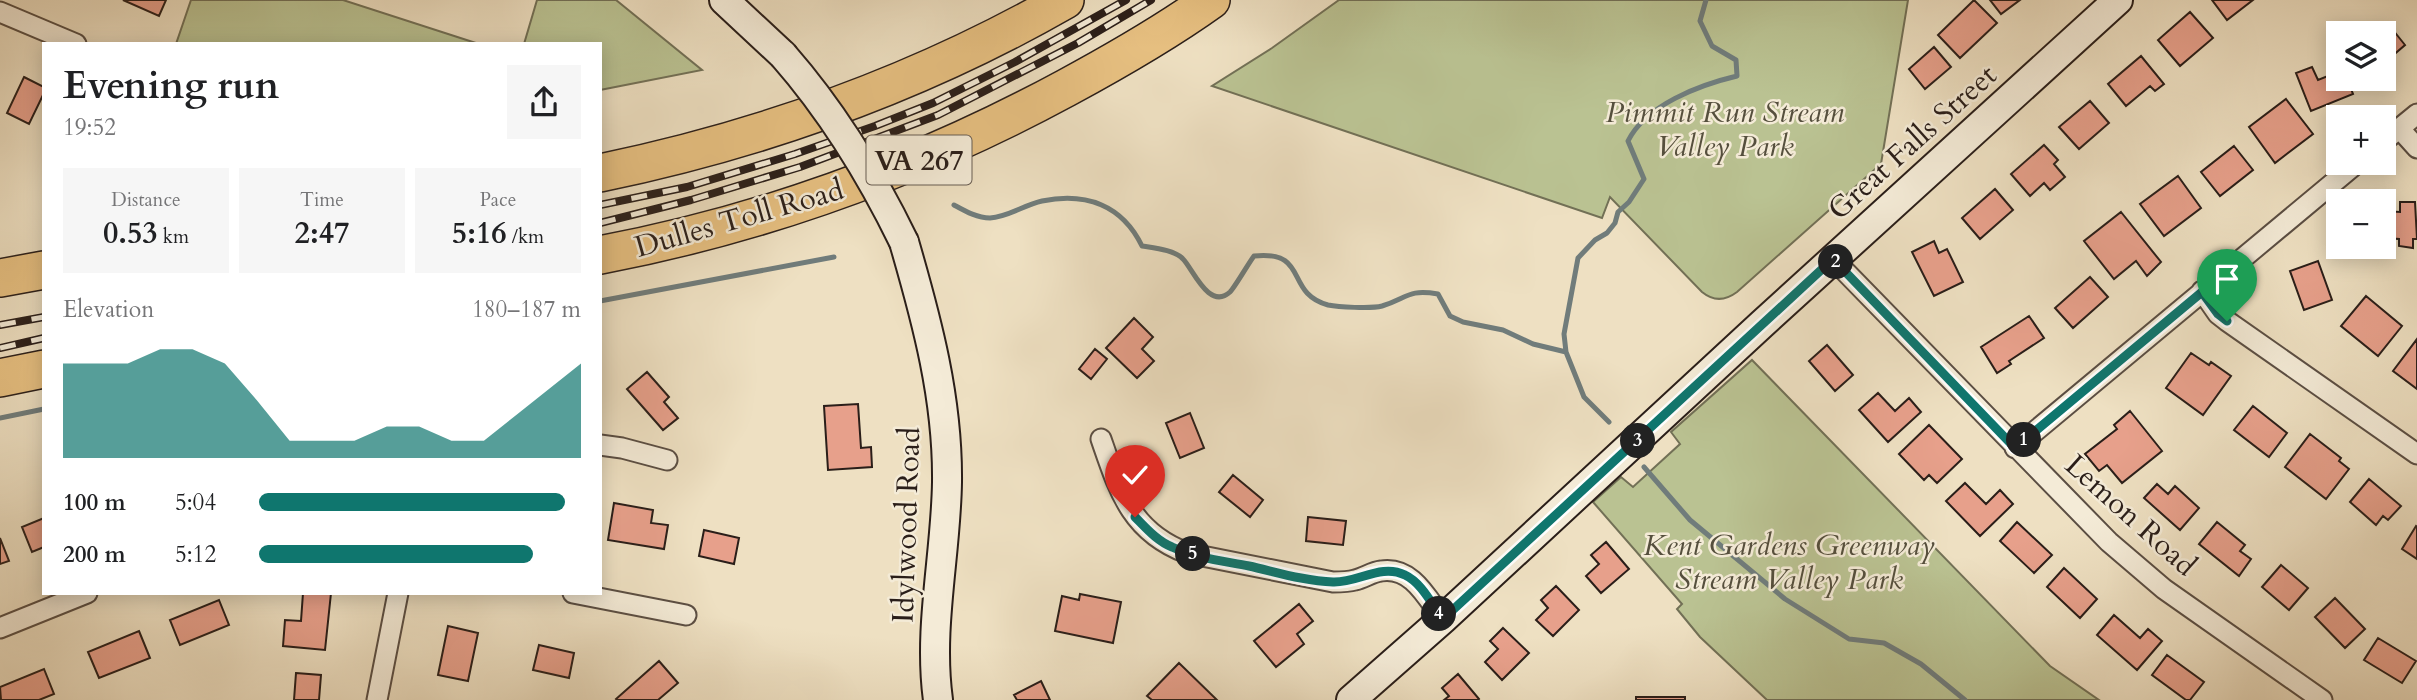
<!DOCTYPE html>
<meta charset="utf-8">
<style>
body{margin:0;font-family:Cardo,serif;background:#f6f6f6;color:#202124;height:100vh;display:flex;flex-direction:column;font-size:26px;white-space:nowrap}
*{box-sizing:border-box;margin:0}
p{font-size:23px;color:#757577}
.icon{flex:none;width:38px;height:38px;fill:none;stroke:currentColor;stroke-width:2;stroke-linecap:round;stroke-linejoin:round}
.map{position:relative;flex:1;overflow:hidden}
.panel{position:absolute;left:42px;top:42px;width:560px;height:553px;display:flex;flex-direction:column;background:#fff;border-radius:0px;box-shadow:0 4px 18px #0003}
.panel>*{flex:none}
.fabs{position:absolute;left:2326px;top:21px;display:grid;gap:14px}
.fabs a{display:grid;place-items:center;width:70px;height:70px;border-radius:0px;background:#fff;box-shadow:0 4px 18px #0003;font-size:35px}
.pin{position:absolute;display:grid;place-items:center;width:60px;height:60px;color:#fff;margin:-72px -30px;border-radius:50% 50% 50% 0;rotate:-45deg;box-shadow:0 0 7px #0007}
.pin .icon{rotate:45deg}
.km{position:absolute;width:35px;height:35px;margin:-18px;border-radius:50%;background:#222;color:#fff;font-size:19px;line-height:35px;text-align:center}
.round{display:grid;place-items:center;flex:none;width:74px;height:74px;border-radius:0px;background:#f6f6f6}
.headline{display:flex;align-items:center;justify-content:space-between;height:119px;padding:0 21px}
h1{font-size:38px;font-weight:700;line-height:52px}
.figures{display:grid;grid-template-columns:repeat(3,1fr);gap:10px;height:119px;padding:7px 21px}
.figures div{display:grid;align-content:center;border-radius:0px;background:#f6f6f6;text-align:center}
.figures b{font-size:30px;font-weight:700}
.figures small{font-size:19px;font-weight:400}
.figures p{font-size:19px}
.chart{height:196px;padding:14px 21px}
.chart p{display:flex;justify-content:space-between}
.chart svg{width:100%;height:126px;margin-top:7px;fill:#0f766e;opacity:.7}
ul{padding:0 21px;list-style:none;font-size:23px}
li{display:grid;grid-template-columns:112px 84px 1fr;align-items:center;height:52px}
li i{height:18px;border-radius:9px;background:#0f766e}
.map>svg:first-child{display:block}
.green{fill:#bac292;stroke:#727056;stroke-width:2}
.lines{fill:none;stroke-linecap:round;stroke-linejoin:round}
.stream{stroke:#707c7b;stroke-width:5}
.building{fill:#e7a08b;stroke:#2a1e19;stroke-width:2}
.minor-casing{stroke:#5b4e43;stroke-width:23}
.secondary-casing{stroke:#2a1e19;stroke-width:32}
.motorway-casing{stroke:#2a1e19;stroke-width:40}
.minor{stroke:#f4ebd7;stroke-width:19}
.secondary{stroke:#f4ebd7;stroke-width:28}
.motorway{stroke:#e7c081;stroke-width:37}
.rail-casing{stroke:#2a1e19;stroke-width:8}
.rail{stroke:#f4ebd7;stroke-width:5;stroke-dasharray:16;stroke-linecap:butt}
.secondary-bridge-casing{stroke:#2a1e19;stroke-width:32;stroke-linecap:butt}
.secondary-bridge{stroke:#f4ebd7;stroke-width:28}
.route-casing{stroke:#fff;stroke-width:14}
.route{stroke:#0f766e;stroke-width:9}
.labels{text-anchor:middle;stroke-width:5;stroke-linejoin:round;paint-order:stroke}
.shield{fill:#f4ebd7;stroke:#675c52;stroke-width:2}
.shield-label{font-size:28px;font-weight:bold;fill:#2a1e19}
.park-label{font-size:30px;font-style:italic;fill:#554f3d;stroke:#f4ebd7}
.street-label{font-size:30px;fill:#2a1e19;stroke:#f4ebd7}
</style>
<div class="map">
<svg width="2417" height="700" viewBox="0 0 2417 700">
<rect width="100%" height="100%" fill="#eee0c2"/>
<filter id="stains"><feTurbulence type="fractalNoise" baseFrequency=".00286" numOctaves="4"/><feColorMatrix values="0 0 0 0 .2 0 0 0 0 .09 0 0 0 0 .02 0 0 0 .5 -.17"/></filter>
<radialGradient id="worn" r=".72"><stop offset=".6" stop-color="#630" stop-opacity="0"/><stop offset="1" stop-color="#630" stop-opacity=".3"/></radialGradient>
<path class="green" d="M191 0H343L479 44H176Z
M537 0H616L702 70 600 90V44H524Z
M1339 0H1908L1881 164 1737 292C1725 301 1713 301 1702 292L1610 197 1602 218 1212 86 1272 48Z
M1752 360 2050 666 2099 700H1767L1700 637 1677 609 1682 604 1593 502 1621 477 1633 487 1680 444 1671 432Z"/>
<g class="lines">
<path class="stream" d="M954 205C965 211 977 218 990 218 1008 217 1024 205 1042 201 1086 192 1122 205 1142 246 1154 248 1175 250 1183 259 1193 269 1209 311 1230 292 1235 287 1248 264 1254 256 1310 250 1284 293 1328 305 1338 307 1371 309 1382 306 1408 298 1407 289 1438 294L1450 316 1463 322 1503 330 1533 344 1566 352
M600 301 834 257
M0 418 44 409
M1609 422 1584 397 1566 352 1564 334 1578 258 1595 240 1607 233 1615 223 1618 212 1629 202 1644 179 1628 141C1646 105 1699 85 1737 76L1736 60 1712 46 1700 21 1706 0
M1644 467 1690 520 1785 599 1849 639 1884 643 1921 664 1965 700"/>
</g>
<path class="building" d="M123 0H166L159 16Z
M1974 0 1997 23 1960 58 1938 35Z
M1990 0H2020L2001 14Z
M2212 0H2253L2227 20Z
M2190 12 2213 38 2180 66 2158 40Z
M2389 25 2405 45 2384 63V33H2380Z
M1934 47 1951 67 1925 89 1909 69Z
M2141 56 2164 84 2155 91 2150 86 2126 106 2108 84Z
M2312 67 2318 80 2338 72V79H2347L2353 94 2311 111 2296 73Z
M24 77 44 87V93L29 124 7 113Z
M2286 99 2313 134 2275 163 2249 127Z
M2090 101 2109 123 2079 149 2059 127Z
M2044 145 2058 160 2054 164 2065 177 2050 190 2044 183 2030 196 2011 174Z
M2234 146 2253 170 2220 196 2201 172Z
M2178 176 2201 208 2164 236 2140 204Z
M1995 189 2013 210 1980 239 1962 218Z
M2400 202H2415L2417 239H2413V248L2399 246V239L2384 238V211L2400 212Z
M2121 212 2161 262 2147 276 2136 261 2114 279 2084 241Z
M1934 241 1939 253 1947 249 1963 282 1934 296 1912 252Z
M2318 261 2332 300 2304 310 2290 271Z
M2090 277 2108 297 2073 328 2055 308Z
M2366 296 2402 326 2378 356 2341 326Z
M2029 316 2044 338 2009 361 2011 364 1997 373 1981 347Z
M1134 318 1153 337 1142 349 1154 361 1137 378 1106 348Z
M2417 339V389L2393 371Z
M1827 345 1853 375 1835 391 1809 361Z
M1095 349 1107 359 1091 379 1079 369Z
M2191 353 2209 365 2211 362 2231 376 2203 415 2166 388Z
M647 372 669 397 664 402 678 418 663 430 627 389Z
M1878 393 1895 411 1909 398 1921 412 1888 442 1859 410Z
M858 404 861 448 871 447 872 467 828 470 824 406Z
M2253 406 2287 433 2269 457 2234 430Z
M2130 411 2162 451 2122 483 2107 465 2099 471 2085 454 2117 429 2114 425Z
M1190 413 1204 448 1180 458 1166 423Z
M1929 425 1962 459 1937 483 1929 475 1924 480 1899 454Z
M2310 434 2341 458 2339 461 2349 469 2326 499 2285 467Z
M1233 475 1263 500 1250 517 1219 492Z
M2369 479 2401 506 2388 520 2383 516 2376 525 2350 502Z
M1965 483 1986 504 2000 490 2013 504 1980 536 1946 501Z
M2157 484 2168 494 2175 486 2199 508 2180 530 2144 498Z
M614 503 653 510 651 523 668 525 664 549 608 540Z
M1308 517 1346 521 1343 545 1306 541Z
M44 518V547L32 552 22 527Z
M2017 522 2052 555 2034 573 2000 541Z
M2217 522 2245 545 2240 551 2251 559 2239 576 2199 544Z
M2416 526 2417 527V559L2402 549Z
M704 530 739 538 734 564 699 556Z
M0 538 9 561 0 564Z
M1606 542 1629 569 1601 593 1586 576 1599 564 1591 555Z
M2281 565 2308 588 2289 610 2262 587Z
M2064 568 2097 599 2080 618 2047 587Z
M1556 586 1579 610 1553 636 1536 620 1548 608 1541 600Z
M303 593H331L325 650 283 646 285 620 301 621Z
M1080 594 1121 602 1113 643 1055 631 1062 596 1079 600Z
M2335 598 2365 629 2345 648 2315 617Z
M219 600 229 625 180 645 170 620Z
M1299 604 1313 621 1297 634 1304 644 1276 667 1254 641Z
M2114 615 2140 638 2148 629 2162 641 2137 670 2097 635Z
M448 626 478 633 468 681 438 675Z
M1503 628 1529 653 1502 680 1485 662 1498 649 1490 641Z
M139 631 150 658 99 678 88 652Z
M2378 638 2416 661 2402 683 2364 660Z
M539 645 574 653 569 678 533 670Z
M2167 655 2204 682 2190 700H2186L2152 675Z
M659 661 678 683 658 700H617L616 699Z
M1179 663 1217 700H1152L1147 696Z
M44 669 54 694 39 700H1L0 687Z
M296 673 321 675 319 700H294Z
M1458 674 1479 699 1478 700H1444L1449 696 1442 688Z
M1041 681 1050 700H1017L1014 695Z
M1636 697H1685V700H1636Z"/>
<g class="lines">
<defs>
<path id="minor" d="M0 12 76 44
M2399 128 2417 148
M2384 141 2417 114
M1833 259 2109 542 2164 589 2322 700
M2202 291 2218 314 2227 321 2417 454
M1101 439C1119 491 1131 532 1187 553L1333 582C1340 582 1348 582 1355 580 1364 578 1372 572 1381 571 1412 566 1427 598 1443 619
M600 445 622 448 667 460
M2015 448 2357 163
M573 593 686 615
M0 628 87 593
M377 700 398 593"/>
<path id="secondary" d="M724 0 783 55
M904 242C927 321 948 399 947 482 946 555 928 628 938 700
M1351 700 1443 619 1762 324 2118 0"/>
<path id="motorway" d="M600 173C764 139 920 83 1065 0
M600 255C764 224 920 167 1066 88 1116 61 1165 33 1211 0
M0 278 44 270
M0 378 44 369"/>
</defs>
<use href="#minor" class="minor-casing"/>
<use href="#secondary" class="secondary-casing"/>
<use href="#motorway" class="motorway-casing"/>
<use href="#minor" class="minor"/>
<use href="#secondary" class="secondary"/>
<use href="#motorway" class="motorway"/>
<defs>
<path id="rail" d="M600 205 687 187 795 154 875 126 933 103 1015 62 1126 0
M600 223 691 200 800 167 938 115 1078 43 1151 0
M0 325 44 317
M0 348 44 338"/>
</defs>
<use href="#rail" class="rail-casing"/>
<use href="#rail" class="rail"/>
<defs>
<path id="secondary-bridge" d="M783 55C833 112 871 174 904 242"/>
</defs>
<use href="#secondary-bridge" class="secondary-bridge-casing"/>
<use href="#secondary-bridge" class="secondary-bridge"/>
</g>
<g class="lines">
<defs>
<path id="route" d="M1135 517C1146 528 1157 541 1172 547 1196 558 1224 561 1249 566 1276 572 1305 581 1333 582 1358 583 1381 563 1405 575 1422 583 1432 605 1443 619L1833 259 2015 448 2202 292 2218 314 2227 321"/>
</defs>
<use href="#route" class="route-casing"/>
<use href="#route" class="route"/>
</g>
<g class="labels">
<rect class="shield" x="866.5" y="135.5" width="105" height="49" rx="5"/>
<g class="shield-label">
<text x="919" y="170">VA 267</text>
</g>
<g class="park-label">
<text x="1725" y="122">Pimmit Run Stream<tspan x="1725" dy="34">Valley Park</tspan></text>
<text x="1789" y="555">Kent Gardens Greenway<tspan x="1789" dy="34">Stream Valley Park</tspan></text>
</g>
<g class="street-label">
<text transform="translate(1912 142) rotate(-42)" y="10">Great Falls Street</text>
<text transform="translate(739 218) rotate(-16)" y="10">Dulles Toll Road</text>
<text transform="translate(2131 515) rotate(42)" y="10">Lemon Road</text>
<text transform="translate(906 525) rotate(-88)" y="10">Idylwood Road</text>
</g>
</g>
<rect width="100%" height="100%" filter="url(#stains)"/>
<rect width="100%" height="100%" fill="url(#worn)"/>
</svg>
<div class="fabs">
<a><svg class="icon" aria-label="layers" viewBox="0 0 24 24"><path d="M12 4l9 5-9 5-9-5zM3 14l9 5 9-5"/></svg></a>
<a>+</a>
<a>−</a>
</div>
<div class="pin" style="left:2227px;top:321px;background:#1e9e55"><svg class="icon" aria-label="arrive" viewBox="0 0 24 24"><path d="M6 21V4h12l-3 4 3 4H6"/></svg></div>
<div class="pin" style="left:1135px;top:517px;background:#d93025"><svg class="icon" aria-label="check" viewBox="0 0 24 24"><path d="M5 12l5 5 9-10"/></svg></div>
<b class="km" style="left:2024px;top:440px">1</b>
<b class="km" style="left:1836px;top:262px">2</b>
<b class="km" style="left:1638px;top:441px">3</b>
<b class="km" style="left:1439px;top:614px">4</b>
<b class="km" style="left:1193px;top:554px">5</b>
<section class="panel">
<div class="headline"><div><h1>Evening run</h1><p>19:52</p></div><a class="round"><svg class="icon" aria-label="share" viewBox="0 0 24 24"><path d="M12 15V3M7 8l5-5 5 5M5 13v7h14v-7"/></svg></a></div>
<div class="figures">
<div><p>Distance</p><b>0.53<small> km</small></b></div>
<div><p>Time</p><b>2:47</b></div>
<div><p>Pace</p><b>5:16<small> /km</small></b></div>
</div>
<div class="chart"><p><span>Elevation</span>180–187 m</p>
<svg viewBox="0 0 160 44" preserveAspectRatio="none"><path d="M0 44V11L10 11L20 11L30 6L40 6L50 11L60 24L70 38L80 38L90 38L100 33L110 33L120 38L130 38L140 29L150 20L160 11V44z"/></svg>
</div>
<ul>
<li><b>100 m</b>5:04<i style="width:95%"></i></li>
<li><b>200 m</b>5:12<i style="width:85%"></i></li>
</ul>
</section>
</div>
